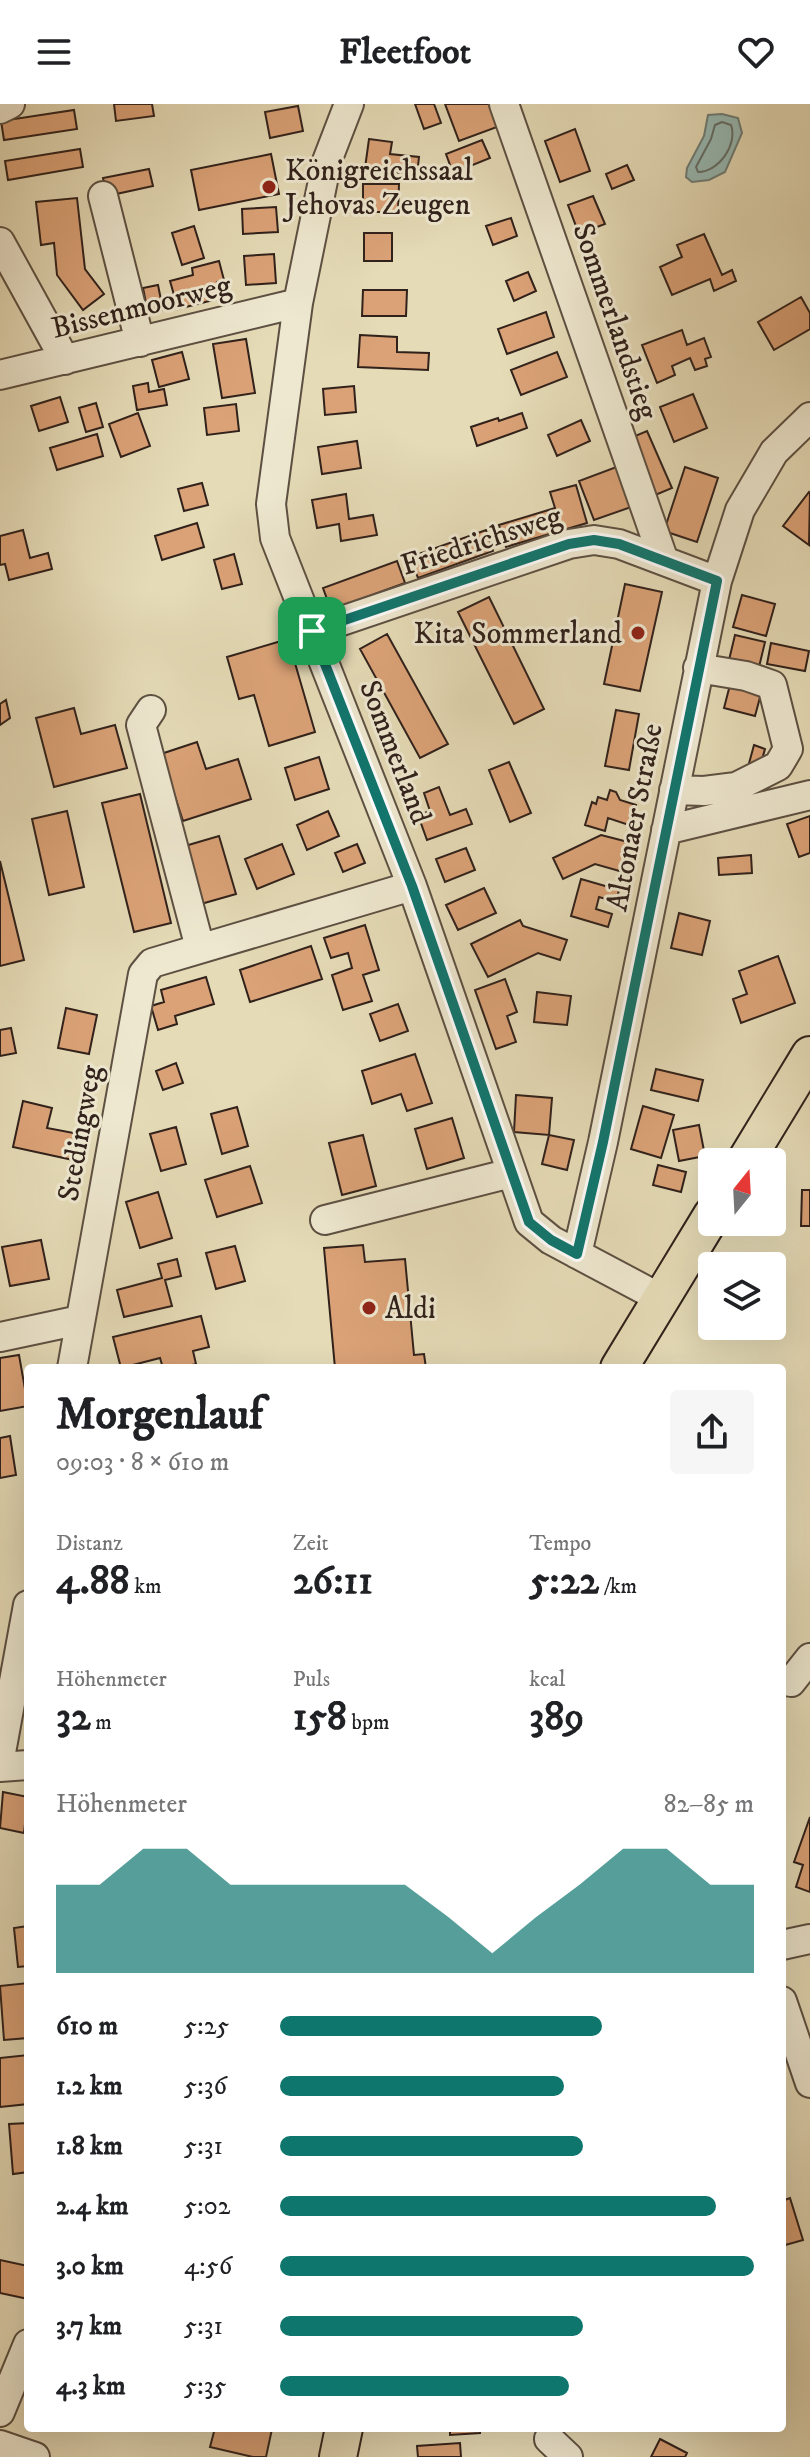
<!DOCTYPE html>
<html lang="de">
<meta charset="utf-8">
<style>
body{margin:0;font-family:"IM FELL DW Pica",serif;background:#f6f6f6;color:#202124;height:100vh;display:flex;flex-direction:column;font-size:30px;white-space:nowrap}
*{box-sizing:border-box;margin:0}
p{font-size:26px;color:#757577}
.icon{flex:none;width:44px;height:44px;fill:none;stroke:currentColor;stroke-width:2;stroke-linecap:round;stroke-linejoin:round}
.map{position:relative;flex:1;overflow:hidden}
.sheet{position:absolute;left:24px;top:1260px;width:762px;height:1068px;display:flex;flex-direction:column;background:#fff;border-radius:8px;box-shadow:0 8px 32px #0002}
.sheet>*{flex:none}
.needle{width:52px;rotate:18deg}
.buttons{position:absolute;left:698px;top:1044px;display:grid;gap:16px}
.buttons a{display:grid;place-items:center;width:88px;height:88px;border-radius:8px;background:#fff;box-shadow:0 8px 32px #0002;font-size:40px}
.pin{position:absolute;display:grid;place-items:center;width:68px;height:68px;color:#fff;margin:-34px;border-radius:16px;box-shadow:0 4px 12px #0006}
.round{display:grid;place-items:center;flex:none;width:84px;height:84px;border-radius:8px;background:#f6f6f6}
.overview{display:flex;align-items:center;justify-content:space-between;height:136px;padding:0 32px}
h1{font-size:44px;font-weight:800;line-height:60px}
.metrics{display:grid;grid-template-columns:repeat(3,1fr);gap:12px;height:136px;padding:8px 32px}
.metrics div{display:grid;align-content:center}
.metrics b{font-size:40px;font-weight:800}
.metrics small{font-size:22px;font-weight:400}
.metrics p{font-size:22px}
.chart{height:224px;padding:16px 32px}
.chart p{display:flex;justify-content:space-between}
.chart svg{width:100%;height:144px;margin-top:8px;fill:#0f766e;opacity:.7}
ul{padding:0 32px;list-style:none;font-size:26px}
li{display:grid;grid-template-columns:128px 96px 1fr;align-items:center;height:60px}
li i{height:20px;border-radius:10px;background:#0f766e}
header{display:flex;justify-content:space-between;align-items:center;height:104px;padding:0 32px;background:#fff;font-size:36px;font-weight:800}
.map>svg:first-child{display:block}
.water{fill:#97bab5;stroke:#6e7d77;stroke-width:2}
.lines{fill:none;stroke-linecap:round;stroke-linejoin:round}
.shore{stroke:#646e68;stroke-width:2}
.building{fill:#dba277;stroke:#30211b;stroke-width:2}
.minor-casing{stroke:#5d5042;stroke-width:32}
.major-casing{stroke:#30211b;stroke-width:40}
.minor{stroke:#eee8d0;stroke-width:28}
.major{stroke:#e5dbb7;stroke-width:36}
.route-casing{stroke:#fff;stroke-width:16}
.route{stroke:#0f766e;stroke-width:10}
.poi-dot{fill:#8f2418;stroke:#eee8d0;stroke-width:3}
.labels{text-anchor:middle;stroke-width:6;stroke-linejoin:round;paint-order:stroke}
.poi-label{font-size:30px;fill:#30211b;stroke:#eee8d0;text-anchor:start}
.street-label{font-size:30px;fill:#30211b;stroke:#eee8d0}
</style>
<header><svg class="icon" aria-label="menu" viewBox="0 0 24 24"><path d="M4 6h16M4 12h16M4 18h16"/></svg>Fleetfoot<svg class="icon" aria-label="heart" viewBox="0 0 24 24"><path d="M12 20l-8-8c-3-5 5-10 8-4 3-6 11-1 8 4z"/></svg></header>
<div class="map">
<svg width="810" height="2353" viewBox="0 0 810 2353">
<rect width="100%" height="100%" fill="#e5dbb7"/>
<filter id="stains"><feTurbulence type="fractalNoise" baseFrequency=".0025" numOctaves="4"/><feColorMatrix values="0 0 0 0 .2 0 0 0 0 .09 0 0 0 0 .02 0 0 0 .5 -.17"/></filter>
<radialGradient id="worn" r=".72"><stop offset=".6" stop-color="#630" stop-opacity="0"/><stop offset="1" stop-color="#630" stop-opacity=".3"/></radialGradient>
<path class="water" d="M722 10 738 14 742 29 725 68 709 76 692 78 686 73 687 64 704 32 708 11Z"/>
<g class="lines">
<path class="shore" d="M722 18 731 21C738 40 719 68 698 68L696 63 711 35 715 21Z"/>
</g>
<path class="building" d="M114 0H152L154 12 116 17Z
M415 0H434L441 19 424 25Z
M445 0H489L497 23 459 37Z
M298 2 303 27 270 34 265 8Z
M74 6 77 25 4 36 1 17Z
M575 25 590 67 560 78 545 37Z
M369 35 392 38 390 50 419 53 417 71 365 64Z
M482 36 490 54 453 69 446 50Z
M80 45 83 63 8 76 5 57Z
M271 50 279 90 199 106 191 66Z
M627 61 634 76 612 85 606 70Z
M149 65 153 82 107 92 103 74Z
M363 80H399L398 108H363Z
M593 92 605 120 579 130 568 101Z
M77 94 85 165 104 190 83 206 57 171 54 139 41 141 36 98Z
M276 103 278 128 243 130 242 105Z
M511 114 517 132 493 141 486 122Z
M194 122 204 154 182 161 172 129Z
M364 129H392V157H364Z
M704 130 722 171 732 166 736 177 714 187 710 175 672 191 660 163 682 153 677 141Z
M274 150 276 179 246 181 244 152Z
M219 157 224 176 217 178 221 194 178 205 170 177 193 171 192 164Z
M528 168 536 187 514 197 506 177Z
M158 181 163 206 148 209 143 184Z
M363 186H407L406 212H362Z
M801 193 810 209V225L774 246 758 218Z
M546 208 554 233 507 250 498 225Z
M682 226 687 241 704 234 711 253 705 255 707 262 695 266 690 254 672 262 675 271 657 279 642 241Z
M360 231 397 233V248L429 249 428 266 358 263Z
M246 235 255 289 222 294 213 240Z
M182 248 189 275 159 283 152 256Z
M557 248 567 273 521 291 511 266Z
M148 279 149 288 164 285 167 301 137 306 133 282Z
M354 282 356 308 325 311 323 285Z
M693 290 707 324 674 338 660 303Z
M60 293 68 318 39 327 31 302Z
M96 299 103 323 86 328 79 304Z
M236 300 239 327 207 331 204 304Z
M138 309 150 342 121 353 109 320Z
M522 309 527 324 477 342 471 323 498 314 499 317Z
M581 316 590 337 557 352 548 331Z
M647 327 672 384 653 392 628 335Z
M97 330 103 352 57 366 50 344Z
M357 337 361 364 322 370 318 343Z
M619 362 634 402 594 416 579 377Z
M685 363 718 374 697 438 664 427Z
M202 379 208 401 184 407 178 385Z
M576 381 587 419 506 443 499 421 555 404 550 388Z
M809 388 810 389 809 441 783 422Z
M346 390 349 415 373 411 377 431 341 437 339 420 317 424 312 396Z
M197 419 204 443 162 456 155 432Z
M23 426 30 454 48 449 52 465 9 476 5 460 0 461V432Z
M486 426 493 447 418 474 410 453Z
M234 450 242 480 222 485 214 456Z
M397 457 405 479 331 506 323 484Z
M625 480 662 488 640 587 604 580Z
M742 491 775 500 766 532 733 523Z
M489 493 544 605 514 620 458 508Z
M387 530 448 640 420 654 360 545Z
M735 531 765 538 759 563 729 556Z
M288 535 315 628 269 642 254 591 239 595 227 553Z
M771 539 809 547 805 567 767 560Z
M731 577 762 586 755 612 724 604Z
M6 596 10 614 0 621V600Z
M74 604 81 630 115 621 127 664 54 683 36 614Z
M616 606 639 610 629 666 605 662Z
M197 638 206 665 238 655 251 695 183 717 161 650Z
M754 641 765 645 759 666 748 663Z
M319 653 329 685 295 696 285 664Z
M509 658 531 709 510 718 489 666Z
M439 683 450 711 466 705 472 720 427 736 418 711 430 707 424 689Z
M610 686 616 688 620 696 636 701 629 721 608 714 605 727 585 721 592 698 596 700 598 693 607 696Z
M140 690 171 819 134 828 102 699Z
M67 707 84 783 49 791 32 715Z
M328 707 339 732 307 746 297 721Z
M810 712V749L799 753 787 720Z
M601 731 632 739 623 768 595 760 563 775 553 754Z
M219 732 236 790 201 800 185 742Z
M282 740 294 770 257 785 245 755Z
M357 740 365 759 343 768 335 749Z
M466 744 475 766 445 778 436 755Z
M751 751 752 769 719 771 718 754Z
M0 757 24 856 0 862Z
M581 775 619 786 616 798 599 793 596 805 612 810 608 823 571 812Z
M484 784 496 809 458 826 446 801Z
M679 809 710 817 702 851 671 844Z
M520 816 523 822 567 836 560 856 538 849 488 873 471 840Z
M365 821 379 866 363 871 372 897 343 906 332 871 352 864 348 849 331 854 324 834Z
M311 842 322 875 250 898 240 866Z
M778 852 795 899 741 919 733 895 747 890 739 867Z
M206 873 214 900 175 912 177 920 158 926 151 902 164 898 161 886Z
M505 875 517 908 507 912 516 938 496 945 475 886Z
M537 888 571 892 567 921 534 918Z
M398 900 408 927 380 937 370 910Z
M66 904 97 911 89 950 58 944Z
M11 924 16 949 0 952V926Z
M415 950 432 999 407 1007 401 990 372 1000 362 967Z
M176 959 183 979 163 986 156 967Z
M656 965 703 976 698 997 651 986Z
M516 991 552 994 549 1031 514 1028Z
M23 997 52 1004 47 1024 79 1030 73 1056 13 1043Z
M643 1002 674 1011 661 1054 631 1045Z
M237 1003 248 1042 222 1050 211 1010Z
M452 1014 464 1054 427 1065 415 1025Z
M699 1021 705 1052 679 1057 673 1026Z
M176 1023 186 1060 161 1067 150 1030Z
M363 1031 376 1082 342 1091 329 1039Z
M549 1031 574 1036 567 1066 542 1060Z
M658 1061 686 1068 681 1088 653 1081Z
M250 1062 262 1099 217 1113 205 1076Z
M802 1086H810V1122H801Z
M158 1088 172 1134 140 1144 126 1098Z
M41 1136 49 1175 10 1182 2 1143Z
M363 1141 365 1158 405 1155 414 1251 424 1250 426 1264H335L324 1144Z
M235 1142 245 1177 216 1185 206 1149Z
M177 1155 181 1172 165 1176 172 1202 124 1213 117 1186 162 1174 158 1160Z
M201 1212 209 1243 193 1247 196 1260 181 1264H163L160 1254 121 1264 113 1233Z
M19 1251 28 1302 0 1307V1254Z
M10 1332 16 1371 0 1374V1334Z
M3 1688 28 1693 24 1729 0 1724Z
M810 1713V1788L796 1783 803 1761 794 1758Z
M28 1822V1862L18 1863 14 1824Z
M28 1879V1934L4 1936 0 1882Z
M28 1951V2000L0 2003V1954Z
M28 2019V2068L13 2070 9 2020Z
M790 2094 803 2136 782 2142V2097Z
M0 2156 28 2162V2195L0 2189Z
M215 2324 272 2325 266 2353H253L210 2343Z
M450 2324H480V2329L450 2331Z
M660 2335 687 2349 685 2353H651Z
M460 2339 461 2353H418L417 2342Z"/>
<g class="lines">
<defs>
<path id="minor" d="M349 0 327 57 298 199 271 400 275 434 412 782 529 1118 551 1136 660 1194
M504 0 664 457
M0 5 10 0
M103 92 140 238
M0 138 65 256
M0 271 298 199
M312 527 569 440 594 436 619 440 717 477
M151 606 141 621 200 844
M674 686 704 687 736 683 778 662 788 645 772 581 746 572 698 564
M666 726 810 691
M325 1116 511 1069
M577 1150 603 1038 717 477 740 406 774 348 810 313
M0 1233 80 1216
M72 1264 143 870 152 859 412 782
M782 1576 791 1578 810 1554
M0 1654 28 1501
M0 1663 28 1661
M782 1841 810 1835
M782 1897 810 1979
M0 2308 28 2240
M549 2335 568 2353
M0 2341 35 2353"/>
<path id="major" d="M745 1058 810 951
M619 1264 712 1111
M338 2353 344 2324"/>
</defs>
<use href="#minor" class="minor-casing"/>
<use href="#major" class="major-casing"/>
<use href="#minor" class="minor"/>
<use href="#major" class="major"/>
</g>
<g class="lines">
<defs>
<path id="route" d="M594 436 619 440 717 477 603 1038 577 1150 551 1136 529 1118 412 782 312 527 569 440Z"/>
</defs>
<use href="#route" class="route-casing"/>
<use href="#route" class="route"/>
</g>
<g class="poi-dot">
<circle cx="269" cy="83" r="8"/>
<circle cx="638" cy="529" r="8"/>
<circle cx="369" cy="1204" r="8"/>
</g>
<g class="labels">
<g class="poi-label">
<text x="285" y="76">Königreichssaal<tspan x="285" dy="34">Jehovas Zeugen</tspan></text>
<text x="622" y="539" text-anchor="end">Kita Sommerland</text>
<text x="385" y="1214">Aldi</text>
</g>
<g class="street-label">
<text transform="translate(141 202) rotate(-14)" y="10">Bissenmoorweg</text>
<text transform="translate(616 217) rotate(71)" y="10">Sommerlandstieg</text>
<text transform="translate(481 436) rotate(-18)" y="10">Friedrichsweg</text>
<text transform="translate(396 648) rotate(69)" y="10">Sommerland</text>
<text transform="translate(634 713) rotate(-79)" y="10">Altonaer Straße</text>
<text transform="translate(79 1029) rotate(-80)" y="10">Stedingweg</text>
</g>
</g>
<rect width="100%" height="100%" filter="url(#stains)"/>
<rect width="100%" height="100%" fill="url(#worn)"/>
</svg>
<div class="buttons">
<a><svg class="needle" viewBox="-14 -14 28 28"><path d="M0-13l5 13h-10z" fill="#e53935"/><path d="M0 13l5-13h-10z" fill="#757577"/></svg></a>
<a><svg class="icon" aria-label="layers" viewBox="0 0 24 24"><path d="M12 4l9 5-9 5-9-5zM3 14l9 5 9-5"/></svg></a>
</div>
<div class="pin" style="left:312px;top:527px;background:#1e9e55"><svg class="icon" aria-label="arrive" viewBox="0 0 24 24"><path d="M6 21V4h12l-3 4 3 4H6"/></svg></div>
<section class="sheet">
<div class="overview"><div><h1>Morgenlauf</h1><p>09:03 · 8 × 610 m</p></div><a class="round"><svg class="icon" aria-label="share" viewBox="0 0 24 24"><path d="M12 15V3M7 8l5-5 5 5M5 13v7h14v-7"/></svg></a></div>
<div class="metrics">
<div><p>Distanz</p><b>4.88<small> km</small></b></div>
<div><p>Zeit</p><b>26:11</b></div>
<div><p>Tempo</p><b>5:22<small> /km</small></b></div>
</div>
<div class="metrics">
<div><p>Höhenmeter</p><b>32<small> m</small></b></div>
<div><p>Puls</p><b>158<small> bpm</small></b></div>
<div><p>kcal</p><b>389</b></div>
</div>
<div class="chart"><p><span>Höhenmeter</span>82–85 m</p>
<svg viewBox="0 0 160 44" preserveAspectRatio="none"><path d="M0 44V17L10 17L20 6L30 6L40 17L50 17L60 17L70 17L80 17L90 27L100 38L110 27L120 17L130 6L140 6L150 17L160 17V44z"/></svg>
</div>
<ul>
<li><b>610 m</b>5:25<i style="width:68%"></i></li>
<li><b>1.2 km</b>5:36<i style="width:60%"></i></li>
<li><b>1.8 km</b>5:31<i style="width:64%"></i></li>
<li><b>2.4 km</b>5:02<i style="width:92%"></i></li>
<li><b>3.0 km</b>4:56<i style="width:100%"></i></li>
<li><b>3.7 km</b>5:31<i style="width:64%"></i></li>
<li><b>4.3 km</b>5:35<i style="width:61%"></i></li>
</ul>
</section>
</div>
